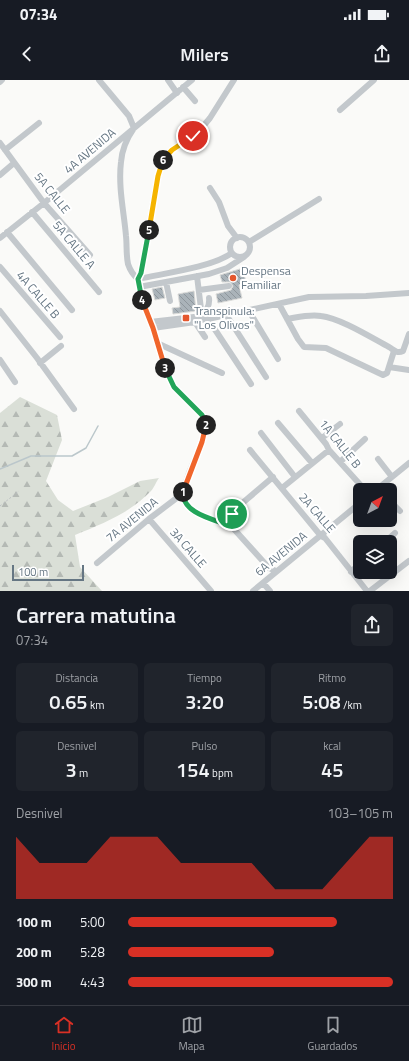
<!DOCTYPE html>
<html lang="es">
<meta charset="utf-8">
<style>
body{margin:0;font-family:"Titillium Web",sans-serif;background:#20242c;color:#f1f3f6;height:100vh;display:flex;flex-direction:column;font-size:15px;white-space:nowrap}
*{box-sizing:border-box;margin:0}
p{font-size:13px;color:#9ea1a6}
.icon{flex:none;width:22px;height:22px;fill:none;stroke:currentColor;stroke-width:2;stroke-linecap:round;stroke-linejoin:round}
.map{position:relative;height:511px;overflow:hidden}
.side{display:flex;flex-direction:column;background:#171b24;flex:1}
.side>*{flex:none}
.needle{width:26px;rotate:41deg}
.buttons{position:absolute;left:353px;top:403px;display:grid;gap:8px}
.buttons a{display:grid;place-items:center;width:44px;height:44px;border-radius:6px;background:#171b24;box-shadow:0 4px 16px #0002;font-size:20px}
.scale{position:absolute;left:12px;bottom:10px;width:72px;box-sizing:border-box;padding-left:4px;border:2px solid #657683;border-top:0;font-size:11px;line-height:14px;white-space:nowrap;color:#657683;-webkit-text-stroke:3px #fff;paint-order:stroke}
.pin{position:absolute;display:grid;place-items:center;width:34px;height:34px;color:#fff;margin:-17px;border:2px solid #fff;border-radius:50%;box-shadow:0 1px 4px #0007}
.km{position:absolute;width:20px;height:20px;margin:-10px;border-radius:50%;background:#222;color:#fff;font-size:11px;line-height:20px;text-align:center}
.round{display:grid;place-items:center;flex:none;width:42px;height:42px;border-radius:6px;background:#20242c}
.summary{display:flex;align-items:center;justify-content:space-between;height:68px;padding:0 16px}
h1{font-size:22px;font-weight:600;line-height:30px}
.stats{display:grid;grid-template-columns:repeat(3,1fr);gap:6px;height:68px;padding:4px 16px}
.stats div{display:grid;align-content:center;border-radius:6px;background:#20242c;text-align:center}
.stats b{font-size:20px;font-weight:600}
.stats small{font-size:11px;font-weight:400}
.stats p{font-size:11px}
.chart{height:112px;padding:8px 16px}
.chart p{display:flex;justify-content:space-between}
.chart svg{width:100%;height:72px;margin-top:4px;fill:#d93025;opacity:.7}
ul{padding:0 16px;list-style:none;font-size:13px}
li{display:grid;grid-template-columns:64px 48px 1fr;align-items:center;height:30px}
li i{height:10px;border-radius:5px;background:#d93025}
.status{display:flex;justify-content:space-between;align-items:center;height:28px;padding:0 20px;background:#171b24;direction:ltr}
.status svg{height:11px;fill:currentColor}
header{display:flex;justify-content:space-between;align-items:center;height:52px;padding:0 16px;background:#171b24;font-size:18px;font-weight:600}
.menu{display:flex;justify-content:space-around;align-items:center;height:56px;border-top:1px solid #363941;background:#171b24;font-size:11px;color:#9ea1a6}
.menu a{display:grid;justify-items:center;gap:2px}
.menu .on{color:#d93025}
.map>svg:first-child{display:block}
.forest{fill:url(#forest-firs)}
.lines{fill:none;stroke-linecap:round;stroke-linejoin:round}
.stream{stroke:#bbc7cb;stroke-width:1.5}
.building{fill:url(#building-back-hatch);stroke:#dcdcda}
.path{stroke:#bbbfc2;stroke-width:1;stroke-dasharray:2 2;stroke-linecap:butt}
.minor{stroke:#c3c8cc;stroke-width:6}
.split-1-casing{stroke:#fff;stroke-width:8}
.split-2-casing{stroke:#fff;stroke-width:8}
.split-3-casing{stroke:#fff;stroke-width:8}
.split-4-casing{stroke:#fff;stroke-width:8}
.split-5-casing{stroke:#fff;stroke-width:8}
.split-6-casing{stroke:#fff;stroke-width:8}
.split-7-casing{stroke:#fff;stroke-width:8}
.split-1{stroke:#22a559;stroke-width:5}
.split-2{stroke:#f0652b;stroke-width:5}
.split-3{stroke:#22a559;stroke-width:5}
.split-4{stroke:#f0652b;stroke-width:5}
.split-5{stroke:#22a559;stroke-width:5}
.split-6{stroke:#f5b400;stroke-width:5}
.split-7{stroke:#f5b400;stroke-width:5}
.poi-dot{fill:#e4572e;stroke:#fff;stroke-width:1.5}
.labels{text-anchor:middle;stroke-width:4;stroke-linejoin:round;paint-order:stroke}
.street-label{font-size:12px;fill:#657683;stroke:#fff}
.poi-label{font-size:12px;fill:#657683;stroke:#fff;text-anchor:start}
</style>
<div class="status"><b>07:34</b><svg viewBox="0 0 49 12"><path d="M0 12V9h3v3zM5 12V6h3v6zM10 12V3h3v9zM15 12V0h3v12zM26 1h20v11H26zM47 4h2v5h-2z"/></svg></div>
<header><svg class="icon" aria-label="back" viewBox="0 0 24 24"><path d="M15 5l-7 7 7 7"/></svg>Milers<svg class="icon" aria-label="share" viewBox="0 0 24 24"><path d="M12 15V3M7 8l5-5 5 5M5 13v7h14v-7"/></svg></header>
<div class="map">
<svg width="409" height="511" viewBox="0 0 409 511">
<defs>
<pattern id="forest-firs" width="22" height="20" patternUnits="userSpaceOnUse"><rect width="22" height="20" fill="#dadfd7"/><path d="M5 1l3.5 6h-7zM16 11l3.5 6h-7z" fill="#b4b9b4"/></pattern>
<pattern id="building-back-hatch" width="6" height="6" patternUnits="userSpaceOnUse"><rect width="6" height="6" fill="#aab3b9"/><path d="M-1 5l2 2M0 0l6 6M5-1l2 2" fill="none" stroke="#8e969c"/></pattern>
</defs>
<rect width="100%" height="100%" fill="#fafaf8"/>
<path class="forest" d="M20 317 57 335 62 360 46 401 58 420 73 431 108 417 140 401 159 398C156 402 154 408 151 411 130 433 102 444 75 455L80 487 102 511H0V333Z"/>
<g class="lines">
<path class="stream" d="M0 389 31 376H72L86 368 98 346"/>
</g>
<path class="building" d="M243 188 246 203 239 205 242 218 218 223 216 214 231 210 233 206 230 202H222L220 195Z
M162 207 165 218 155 220 152 209Z
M194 211 196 231 173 234 172 228 180 227 178 214Z"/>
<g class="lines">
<path class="path" d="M0 426 19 411"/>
<path class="minor" d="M99 0 129 36 134 48C127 58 122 69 121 82 118 107 124 132 126 156 127 165 126 175 128 184 130 190 133 195 138 199
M168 0 177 13
M0 2 2 0
M183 7 195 21
M340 30 374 0
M0 63 44 123 90 175
M5 70 39 43
M0 95 14 83
M210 108 219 122 228 146 237 158
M32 132 99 212
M7 152 72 230
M230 167a10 10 0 1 1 20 0a10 10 0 1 1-20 0Z
M0 158 44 123 192 0
M249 162 319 119
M0 187 60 257
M197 196 201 229 200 240
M138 199C165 193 210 188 232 173
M166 202 170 221
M139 207 209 194 227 188 244 177
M199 210 229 206
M279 224 298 259 304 267 326 268 383 295 387 293 394 271
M0 231 37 278 74 329
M249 231 278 279
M201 236C206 231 210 226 209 218
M227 236 266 297
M208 239 251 304
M287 239C299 237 310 234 321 236 340 238 372 258 389 267 394 270 397 274 403 271L409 254
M150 242 194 237 200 240 208 239 309 217 366 216 409 213
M195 242 205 257
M153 248 195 242 200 240
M157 263 222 293
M0 280 15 302
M40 283 61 266
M389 287 409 290
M299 331 326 364 329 370 365 410
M278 343 312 383
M261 353 295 397
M322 358 340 344
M250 370 321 456 325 458 367 511
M378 379 392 397
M340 382 365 359
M282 408 329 370
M376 410 409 383
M182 414 189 393 202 362 206 345 202 335 174 307 165 288 153 248 142 219 138 199 141 193 156 105 163 81 171 70 200 50 210 38 234 0
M182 414 185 423 194 432 233 448 269 488 276 491
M390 421 400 431
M149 439 211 511
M228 445 233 431 273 397
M385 462 395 453
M97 483 149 439 182 414
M351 492 360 483
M263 503 270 511
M253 511 360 423
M370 511 409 481"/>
</g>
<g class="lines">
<defs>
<path id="split-1" d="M183 412C182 433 212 439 228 445L232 434"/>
<path id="split-2" d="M183 412 202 362 206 345"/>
<path id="split-3" d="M165 288 174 307 202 335 206 345"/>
<path id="split-4" d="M142 220 153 248 165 288"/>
<path id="split-5" d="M142 220 138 199 141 193 149 150"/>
<path id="split-6" d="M149 150 158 96 163 80"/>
<path id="split-7" d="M163 80 172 70 193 56"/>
</defs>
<use href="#split-1" class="split-1-casing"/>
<use href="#split-2" class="split-2-casing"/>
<use href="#split-3" class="split-3-casing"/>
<use href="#split-4" class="split-4-casing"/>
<use href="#split-5" class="split-5-casing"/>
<use href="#split-6" class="split-6-casing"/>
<use href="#split-7" class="split-7-casing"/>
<use href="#split-1" class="split-1"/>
<use href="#split-2" class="split-2"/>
<use href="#split-3" class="split-3"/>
<use href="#split-4" class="split-4"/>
<use href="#split-5" class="split-5"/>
<use href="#split-6" class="split-6"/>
<use href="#split-7" class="split-7"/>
</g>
<g class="poi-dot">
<circle cx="233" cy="198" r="4"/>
<rect x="182" y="234" width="8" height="8" rx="2"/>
</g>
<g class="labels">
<g class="street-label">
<text transform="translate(90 71) rotate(-40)" y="4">4A AVENIDA</text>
<text transform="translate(52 113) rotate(51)" y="4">5A CALLE</text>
<text transform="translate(74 165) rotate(50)" y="4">5A CALLE A</text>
<text transform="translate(38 215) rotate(49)" y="4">4A CALLE B</text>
<text transform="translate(340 364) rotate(51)" y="4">1A CALLE B</text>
<text transform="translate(317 433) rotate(49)" y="4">2A CALLE</text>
<text transform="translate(132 440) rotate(-39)" y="4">7A AVENIDA</text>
<text transform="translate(188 468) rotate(49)" y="4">3A CALLE</text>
<text transform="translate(281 474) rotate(-39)" y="4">6A AVENIDA</text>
</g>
<g class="poi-label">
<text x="241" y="195">Despensa<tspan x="241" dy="14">Familiar</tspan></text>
<text x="194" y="235">Transpinula:<tspan x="194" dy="14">"Los Olivos"</tspan></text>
</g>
</g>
</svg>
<div class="buttons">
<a><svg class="needle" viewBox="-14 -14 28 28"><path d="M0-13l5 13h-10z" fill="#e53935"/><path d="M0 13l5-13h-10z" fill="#9ea1a6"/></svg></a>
<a><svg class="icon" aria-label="layers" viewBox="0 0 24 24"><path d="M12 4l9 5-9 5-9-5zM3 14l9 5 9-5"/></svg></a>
</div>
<div class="scale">100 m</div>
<div class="pin" style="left:232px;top:434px;background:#1e9e55"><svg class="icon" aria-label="arrive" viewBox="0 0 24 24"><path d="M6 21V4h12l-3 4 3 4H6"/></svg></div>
<div class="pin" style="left:193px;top:56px;background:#d93025"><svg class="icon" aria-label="check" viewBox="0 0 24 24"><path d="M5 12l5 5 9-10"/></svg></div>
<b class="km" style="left:183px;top:412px">1</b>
<b class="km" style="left:206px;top:345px">2</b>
<b class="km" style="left:165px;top:288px">3</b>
<b class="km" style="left:142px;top:220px">4</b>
<b class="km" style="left:149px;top:150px">5</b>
<b class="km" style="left:163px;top:80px">6</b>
</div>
<section class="side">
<div class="summary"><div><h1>Carrera matutina</h1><p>07:34</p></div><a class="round"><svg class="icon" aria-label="share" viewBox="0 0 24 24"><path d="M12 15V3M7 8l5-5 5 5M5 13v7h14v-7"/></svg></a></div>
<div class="stats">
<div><p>Distancia</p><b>0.65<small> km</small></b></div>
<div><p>Tiempo</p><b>3:20</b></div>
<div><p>Ritmo</p><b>5:08<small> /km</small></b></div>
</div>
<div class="stats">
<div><p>Desnivel</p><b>3<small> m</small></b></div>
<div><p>Pulso</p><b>154<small> bpm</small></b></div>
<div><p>kcal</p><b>45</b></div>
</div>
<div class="chart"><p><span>Desnivel</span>103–105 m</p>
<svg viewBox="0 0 160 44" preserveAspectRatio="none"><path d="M0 44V6L10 22L20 22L30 22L40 6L50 6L60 6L70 22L80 22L90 22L100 22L110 38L120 38L130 38L140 22L150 6L160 6V44z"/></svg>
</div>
<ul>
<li><b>100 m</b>5:00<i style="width:79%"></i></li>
<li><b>200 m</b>5:28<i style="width:55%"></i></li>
<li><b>300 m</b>4:43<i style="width:100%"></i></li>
</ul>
</section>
<nav class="menu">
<a class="on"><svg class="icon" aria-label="home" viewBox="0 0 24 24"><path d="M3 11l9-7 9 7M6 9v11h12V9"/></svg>Inicio</a>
<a><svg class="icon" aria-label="map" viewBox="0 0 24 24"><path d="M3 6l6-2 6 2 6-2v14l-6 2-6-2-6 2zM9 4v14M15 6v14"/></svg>Mapa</a>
<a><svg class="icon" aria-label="saved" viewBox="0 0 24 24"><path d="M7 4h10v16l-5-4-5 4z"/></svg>Guardados</a>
</nav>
